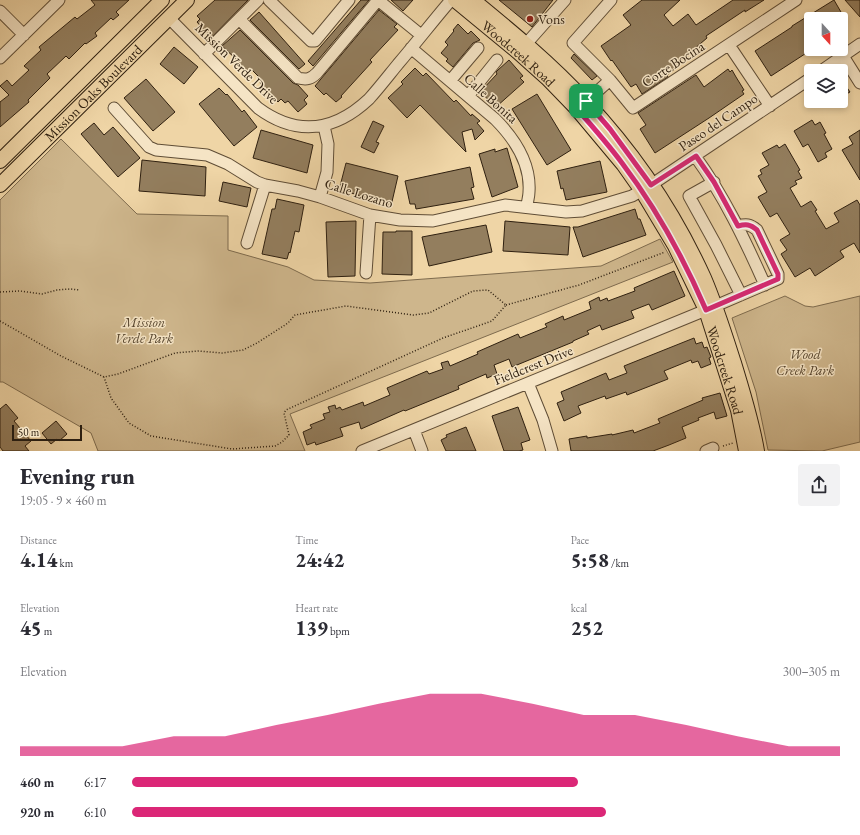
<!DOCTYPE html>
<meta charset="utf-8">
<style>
body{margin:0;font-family:"EB Garamond",serif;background:#f2f2f3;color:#2b2b33;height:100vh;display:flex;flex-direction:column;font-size:15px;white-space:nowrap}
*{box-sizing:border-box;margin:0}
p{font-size:13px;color:#7c7c81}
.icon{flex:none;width:22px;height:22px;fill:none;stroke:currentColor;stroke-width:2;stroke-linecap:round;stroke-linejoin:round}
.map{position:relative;height:451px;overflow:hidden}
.drawer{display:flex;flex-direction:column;background:#fff;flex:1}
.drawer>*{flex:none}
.needle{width:26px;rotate:159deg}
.tools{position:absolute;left:804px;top:12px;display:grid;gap:8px}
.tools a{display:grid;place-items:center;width:44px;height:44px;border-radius:4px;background:#fff;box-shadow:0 2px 6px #0003;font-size:20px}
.scale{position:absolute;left:12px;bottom:10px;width:70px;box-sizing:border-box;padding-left:4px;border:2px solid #2f2010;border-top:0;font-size:11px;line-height:14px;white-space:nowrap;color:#2f2010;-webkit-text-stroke:3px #f5e4c5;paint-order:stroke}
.pin{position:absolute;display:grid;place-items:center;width:34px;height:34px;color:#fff;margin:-17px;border-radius:8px;box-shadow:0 2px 6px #0006}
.round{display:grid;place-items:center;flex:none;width:42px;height:42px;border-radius:4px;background:#f2f2f3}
.summary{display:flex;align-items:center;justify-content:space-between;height:68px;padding:0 20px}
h1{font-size:22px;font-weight:800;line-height:30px}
.figures{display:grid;grid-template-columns:repeat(3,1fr);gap:6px;height:68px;padding:4px 20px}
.figures div{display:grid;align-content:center}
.figures b{font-size:20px;font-weight:800}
.figures small{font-size:11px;font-weight:400}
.figures p{font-size:11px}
.chart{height:112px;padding:8px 20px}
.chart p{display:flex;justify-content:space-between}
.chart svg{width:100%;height:72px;margin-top:4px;fill:#db2777;opacity:.7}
ul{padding:0 20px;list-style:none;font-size:13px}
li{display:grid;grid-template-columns:64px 48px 1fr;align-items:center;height:30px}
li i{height:10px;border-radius:5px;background:#db2777}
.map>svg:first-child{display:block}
.green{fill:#ceb68c;stroke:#7e6b4e}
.building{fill:#937e5e;stroke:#2f2010}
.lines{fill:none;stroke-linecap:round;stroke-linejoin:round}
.minor-casing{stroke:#5f4d36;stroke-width:13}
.major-casing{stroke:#2f2010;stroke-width:16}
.path{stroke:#2f2010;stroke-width:1.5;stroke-dasharray:1 2;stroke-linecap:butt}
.minor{stroke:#f5e4c5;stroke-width:11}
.major{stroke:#efd5a6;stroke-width:14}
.route-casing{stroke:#fff;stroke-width:8}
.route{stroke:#db2777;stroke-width:5}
.poi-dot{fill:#8f2418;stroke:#f5e4c5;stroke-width:1.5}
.labels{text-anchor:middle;stroke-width:3;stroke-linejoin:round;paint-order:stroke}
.poi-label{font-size:14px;fill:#2f2010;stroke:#f5e4c5;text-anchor:start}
.street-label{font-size:14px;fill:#2f2010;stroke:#f5e4c5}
.park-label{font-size:14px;font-style:italic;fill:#57462f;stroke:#f5e4c5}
</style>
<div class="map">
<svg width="860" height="451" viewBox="0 0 860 451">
<rect width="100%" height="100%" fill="#efd5a6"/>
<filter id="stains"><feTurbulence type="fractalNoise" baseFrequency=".005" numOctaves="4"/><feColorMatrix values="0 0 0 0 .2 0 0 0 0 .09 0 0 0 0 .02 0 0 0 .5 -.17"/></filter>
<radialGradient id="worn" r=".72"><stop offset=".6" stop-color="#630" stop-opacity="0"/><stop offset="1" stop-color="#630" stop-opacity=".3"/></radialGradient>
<path class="green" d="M61 139 137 214 228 216V250L288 267 314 280 370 283 601 266 660 239 673 262 290 414 305 451H98L91 433 3 382H0V200Z
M785 296 805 306 813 307 860 296V442L822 451 768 450 756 392 732 318Z"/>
<path class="building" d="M91 0H129L116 12 119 15 113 20 111 18 95 33 97 36 86 44 85 43 69 59 66 56 47 74 50 78 28 100 29 102 0 127V102L9 95 0 86 7 80 12 86 29 70 24 66 41 50 39 47 75 17 77 19 95 5Z
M215 0H248L211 38 197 22 200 19 197 16Z
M361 0H369L313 66 308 61Z
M391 0H413L403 11Z
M499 0H553L532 27Z
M642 0H680L664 15 673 26 688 14 696 25 733 0H764L745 12V10L706 36 707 38 680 61 682 63 667 75 668 77 642 94 636 84 631 87 612 60 611 61 601 46 631 25 623 15Z
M834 0 845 19H811V50L771 76 755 51 792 27V26Z
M845 0H860V17Z
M379 10 397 24 394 27 398 30 370 60 372 62 341 96 342 97 336 102 326 93 324 95 315 86Z
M259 12 305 64 299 69 250 20Z
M458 24 468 34 471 31 480 40 473 43 453 67 446 61 448 59 441 53 448 45 445 42 454 31 453 30Z
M240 30 293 83 298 85 308 96 304 100 307 104 298 112 288 101 285 103 281 99 278 102 260 83 262 80 252 70 248 73 236 59 222 46Z
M174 47 198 67 184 84 160 64Z
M574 54 597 76 592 80 571 58Z
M509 60 523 76 520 78 524 82 496 107 480 92 497 74 496 72 498 70Z
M415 68 423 76 426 73 454 102 456 100 471 116 472 114 480 121 477 123 484 131 475 140 472 129 462 132 466 152 420 105 407 118 388 98 403 84 401 82Z
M728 69 730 72 732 70 736 77 744 90 742 91 744 94 709 118 655 153 640 129 646 125 638 113 696 75 704 87Z
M146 79 175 112 153 131 124 98Z
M841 79 850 92 841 97Z
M219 88 226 95 227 94 242 112 244 110 257 127 234 146 199 104Z
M537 94 571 150 547 165 512 109Z
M812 120 815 125 820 122 826 133 824 134 832 149 825 153 827 157 818 162 808 144 803 147 794 131Z
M373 121 384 126 376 142 379 143 374 153 361 147Z
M94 123 104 135 113 127 140 158 118 177 81 134Z
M261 130 313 145 307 173 253 158Z
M860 130V180L842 150 853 144 849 137Z
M785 144 800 170 798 171 802 178 795 181 797 184 790 188 801 207 811 201 817 210 815 211 826 229 839 222 834 213 857 200 860 205V253L854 243 840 251 844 257 815 276 810 268 795 277 781 254 787 250 780 240 790 234 777 213 770 217 758 197 767 192 758 176 762 174 760 170 769 165 762 153 777 145 779 148Z
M507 148 518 187 492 197 479 154 495 149V152Z
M142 160 206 167 205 196 139 191Z
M600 161 607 192 566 200 563 188 561 189 557 171Z
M346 163 398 176 391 206 358 197 359 195 339 190Z
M470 167 474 187 471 188 474 199 416 209 415 204H410L405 181Z
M223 182 251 188 247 207 219 201Z
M277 199 304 205 299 232 295 231 290 253 289 252 287 259 262 254 272 209H275Z
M635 209 638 219H640L646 235 583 257 573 227H578Z
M356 221 355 276 328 277 326 222Z
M505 221 570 227 568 255 503 251Z
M486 225 492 252 429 266 422 237Z
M396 231H412V275L382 274 383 232H396Z
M674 271 685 296 652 310 649 304 631 311 634 318 602 330 600 325 587 331 589 334 573 341V342L512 367 509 359 494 365 497 374 487 378 486 374 458 386 459 389 405 411 404 410 361 429 359 422 340 428 343 436 316 445 315 442 307 445 303 432 312 428 310 425 325 419 323 414 330 412 328 407 335 405 336 409 340 407 342 410 363 402 364 406 390 395 387 388 427 371 429 374 443 369 441 363 448 361 450 366 478 354 477 352 518 334 520 338 547 327 545 324 563 316 564 320 591 309 589 302 599 297 600 301 607 298 608 301 635 291 634 288Z
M694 338 696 344 702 342 704 348 707 347 711 357 709 358 711 364 701 368 698 361 692 363 691 360 664 371 668 379 627 395 626 392 606 399 605 396 578 406 581 413 564 421 557 403 564 400 561 392 606 373 609 380 627 373 624 366Z
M720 393 727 416 716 419 714 412 698 418 699 420 682 427 686 438 669 445 653 451H571L569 439 587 436V438L612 434V435L633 430 634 433 660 423 658 419 703 400 702 398Z
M6 404 18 418 14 421 31 441 25 446 29 451H3L0 447V409Z
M518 407 530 440 521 443 523 450 519 451H504L492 416Z
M56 421 67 434 59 441 57 439 51 444 42 433Z
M466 427 476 451H446L441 440 447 437 446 435Z"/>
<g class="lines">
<defs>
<path id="minor" d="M269 0 311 41H315L349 0
M378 0 421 35
M0 11 24 35
M169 18 258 108C297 137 335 131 369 99 379 88 389 75 398 64 416 43 433 21 451 0
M239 19 298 78C307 80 311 79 317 73L378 0
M526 44 565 0
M729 45 770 106
M411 48 495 119C514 138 531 163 529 192 529 197 527 202 527 207
M204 54 258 0
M843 56 860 83
M0 58 59 0
M821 71 860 44
M610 80 573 43 611 0
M450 81 478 48
M468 96 497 60
M581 106 610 80 633 108 796 0
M114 108 149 147 156 150 207 155 228 164 257 182 265 185 298 191 320 197 370 215 400 220 433 221 505 205 566 212 582 211 632 196 651 185 811 78
M695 156C724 196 745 240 765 285
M714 182 689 196 716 245 741 295
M320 197 327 172 328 144 324 126
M247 243 265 185
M366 273 370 215
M528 383 543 420 552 451
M414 430 422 451
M362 451 706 310 778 279V274L757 230C750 224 746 224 738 226
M706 451 713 448"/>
<g id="major">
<path id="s1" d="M455 0 518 52 547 78 577 109 623 164 642 191 675 246 706 310 738 410 746 451"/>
<path d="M473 0C512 32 551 64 585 101 633 152 675 214 704 278 716 306 725 335 734 363 743 393 752 421 757 451"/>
<path d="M0 161 162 0"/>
<path id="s2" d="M0 185 187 0"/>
</g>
</defs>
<use href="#minor" class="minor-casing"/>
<use href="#major" class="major-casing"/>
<path class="path" d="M0 292 20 291 42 294 57 290 70 289 80 290
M506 305 579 285 665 252
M0 321 61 356 104 377 118 374 175 353 199 351 222 353 243 350 257 343 288 323 295 315 346 306 413 315 429 313 473 291 488 290 506 305 492 321 443 338 286 410 284 413 289 435 282 442 275 446 232 449 151 436 129 423 111 398 104 377
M723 446 733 443"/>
<use href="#minor" class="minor"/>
<use href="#major" class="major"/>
</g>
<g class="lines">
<defs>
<path id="route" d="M586 101 610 129 651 185 696 156 714 182 738 226C746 224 750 224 757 230L778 274V279L706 310C684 259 656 208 622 163 608 144 593 127 577 109Z"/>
</defs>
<use href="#route" class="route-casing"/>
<use href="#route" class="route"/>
</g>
<circle class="poi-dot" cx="530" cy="19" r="4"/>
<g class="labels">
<g class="poi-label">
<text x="538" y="24">Vons</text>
</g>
<g class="street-label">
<text dy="5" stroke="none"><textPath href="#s1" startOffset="83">Woodcreek Road</textPath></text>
<text transform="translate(237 63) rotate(44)" y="5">Mission Verde Drive</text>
<text transform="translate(673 64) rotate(-33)" y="5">Corte Bocina</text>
<text dy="5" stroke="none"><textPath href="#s2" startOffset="131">Mission Oaks Boulevard</textPath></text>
<text transform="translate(491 98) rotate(42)" y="5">Calle Bonita</text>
<text transform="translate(718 122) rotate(-34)" y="5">Paseo del Campo</text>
<text transform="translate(359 193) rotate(17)" y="5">Calle Lozano</text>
<text transform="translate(533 365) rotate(-22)" y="5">Fieldcrest Drive</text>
<text dy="5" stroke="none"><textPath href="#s1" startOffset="467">Woodcreek Road</textPath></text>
</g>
<g class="park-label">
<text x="144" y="327">Mission<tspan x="144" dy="16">Verde Park</tspan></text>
<text x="805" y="359">Wood<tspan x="805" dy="16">Creek Park</tspan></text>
</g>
</g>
<rect width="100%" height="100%" filter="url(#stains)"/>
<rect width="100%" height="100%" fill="url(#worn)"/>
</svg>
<div class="tools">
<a><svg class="needle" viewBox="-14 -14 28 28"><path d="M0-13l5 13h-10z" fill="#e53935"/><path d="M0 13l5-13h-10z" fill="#7c7c81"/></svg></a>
<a><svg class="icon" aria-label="layers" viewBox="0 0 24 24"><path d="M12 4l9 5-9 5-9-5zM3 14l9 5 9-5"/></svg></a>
</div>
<div class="scale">50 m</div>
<div class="pin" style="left:586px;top:101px;background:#1e9e55"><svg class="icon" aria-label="arrive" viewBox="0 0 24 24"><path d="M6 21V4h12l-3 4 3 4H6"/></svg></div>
</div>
<section class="drawer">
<div class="summary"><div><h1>Evening run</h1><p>19:05 · 9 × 460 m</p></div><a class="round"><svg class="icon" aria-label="share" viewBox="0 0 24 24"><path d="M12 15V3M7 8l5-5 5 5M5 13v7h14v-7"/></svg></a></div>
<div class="figures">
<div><p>Distance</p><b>4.14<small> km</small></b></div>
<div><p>Time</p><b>24:42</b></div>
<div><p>Pace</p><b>5:58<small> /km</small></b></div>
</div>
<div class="figures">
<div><p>Elevation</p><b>45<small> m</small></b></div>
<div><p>Heart rate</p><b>139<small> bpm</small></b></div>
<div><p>kcal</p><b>252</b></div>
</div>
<div class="chart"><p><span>Elevation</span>300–305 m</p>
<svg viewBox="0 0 160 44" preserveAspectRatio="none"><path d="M0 44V38L10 38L20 38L30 32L40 32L50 25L60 19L70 12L80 6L90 6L100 12L110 19L120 19L130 25L140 32L150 38L160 38V44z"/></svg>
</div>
<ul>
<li><b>460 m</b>6:17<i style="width:63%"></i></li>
<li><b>920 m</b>6:10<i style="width:67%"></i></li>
</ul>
</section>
